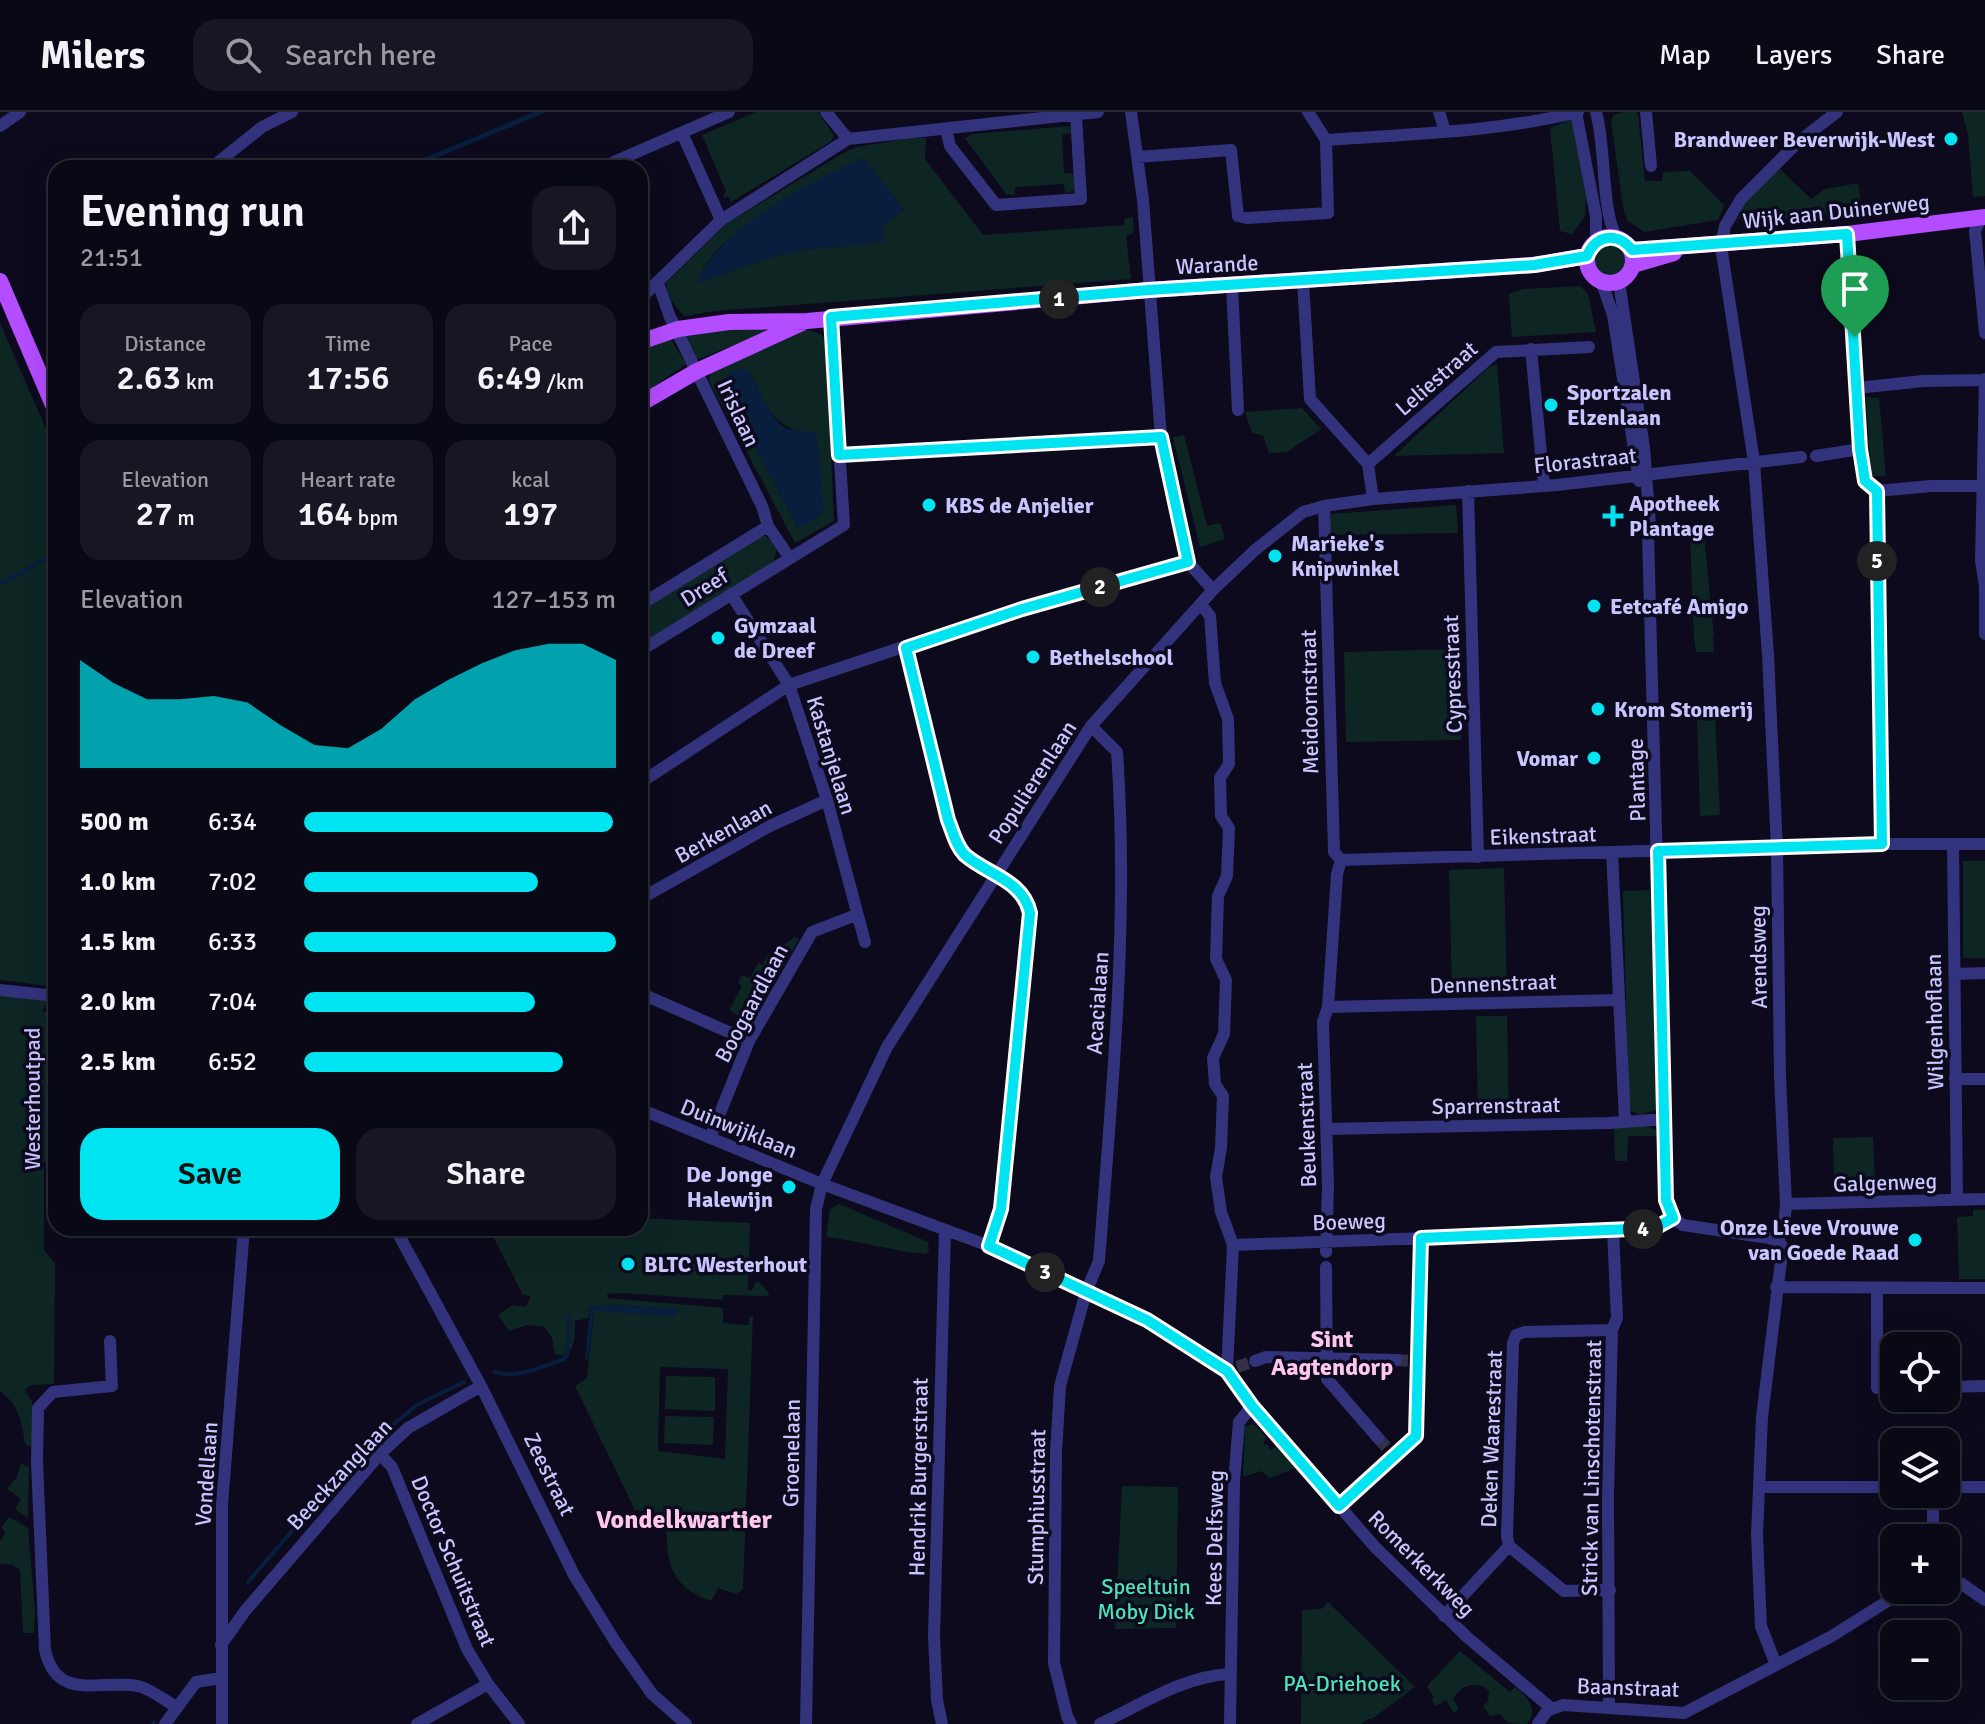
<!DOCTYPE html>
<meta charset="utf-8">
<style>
body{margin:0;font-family:Signika,sans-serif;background:#171622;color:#f1f3f6;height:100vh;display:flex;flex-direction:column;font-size:30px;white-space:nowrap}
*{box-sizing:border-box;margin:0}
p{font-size:26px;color:#999aa0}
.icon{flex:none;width:44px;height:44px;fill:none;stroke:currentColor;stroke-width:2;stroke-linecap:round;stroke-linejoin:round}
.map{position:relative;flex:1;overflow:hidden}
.drawer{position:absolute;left:48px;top:48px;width:600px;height:1076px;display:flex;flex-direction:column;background:#090815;border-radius:24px;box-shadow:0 8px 32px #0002,0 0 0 2px #292934}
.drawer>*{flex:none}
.controls{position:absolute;left:1880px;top:1220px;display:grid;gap:16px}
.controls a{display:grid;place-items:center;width:80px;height:80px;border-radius:16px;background:#090815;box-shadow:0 8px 32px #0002,0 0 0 2px #292934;font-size:40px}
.pin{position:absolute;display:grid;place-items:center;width:68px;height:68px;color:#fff;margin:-82px -34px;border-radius:50% 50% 50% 0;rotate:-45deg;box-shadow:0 0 8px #0007}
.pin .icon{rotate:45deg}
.km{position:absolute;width:40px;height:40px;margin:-20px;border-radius:50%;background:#222;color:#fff;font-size:22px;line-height:40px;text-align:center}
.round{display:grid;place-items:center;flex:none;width:84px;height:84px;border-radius:24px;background:#171622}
.headline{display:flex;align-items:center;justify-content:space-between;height:136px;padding:0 32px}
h1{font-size:44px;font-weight:600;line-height:60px}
.metrics{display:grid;grid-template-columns:repeat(3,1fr);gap:12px;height:136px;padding:8px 32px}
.metrics div{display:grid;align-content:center;border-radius:20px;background:#171622;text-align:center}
.metrics b{font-size:34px;font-weight:600}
.metrics small{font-size:22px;font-weight:400}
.metrics p{font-size:22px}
.chart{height:224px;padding:16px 32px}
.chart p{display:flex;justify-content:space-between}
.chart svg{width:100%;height:144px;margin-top:8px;fill:#00e3f0;opacity:.7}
.cta{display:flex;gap:16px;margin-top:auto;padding:16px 32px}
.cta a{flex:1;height:92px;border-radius:24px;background:#00e3f0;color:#111;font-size:32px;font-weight:600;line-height:92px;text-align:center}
.cta a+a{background:#171622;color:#f1f3f6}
ul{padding:0 32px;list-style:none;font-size:26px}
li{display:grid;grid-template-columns:128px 96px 1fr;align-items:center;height:60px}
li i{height:20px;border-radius:10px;background:#00e3f0}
header{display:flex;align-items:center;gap:48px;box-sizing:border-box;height:112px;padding:0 40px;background:#090815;border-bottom:2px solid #292934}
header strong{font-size:38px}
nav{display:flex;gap:44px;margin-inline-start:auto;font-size:28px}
.search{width:560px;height:72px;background:#171622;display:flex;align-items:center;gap:20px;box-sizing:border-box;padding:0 28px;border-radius:24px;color:#999aa0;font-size:30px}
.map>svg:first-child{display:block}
.green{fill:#0d2624;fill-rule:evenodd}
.water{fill:#081e3d}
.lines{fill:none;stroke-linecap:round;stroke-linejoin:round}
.stream{stroke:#081e3d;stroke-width:4}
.minor-tunnel{stroke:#322f49;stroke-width:12;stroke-dasharray:12 6;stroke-linecap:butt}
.minor{stroke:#33337d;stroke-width:12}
.major{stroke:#b44cff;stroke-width:16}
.route-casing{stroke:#fff;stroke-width:16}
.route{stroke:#00e3f0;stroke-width:10}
.poi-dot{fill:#00e3f0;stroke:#0c0a1c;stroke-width:3}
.labels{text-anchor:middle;stroke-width:7;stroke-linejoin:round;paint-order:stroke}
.poi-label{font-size:22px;font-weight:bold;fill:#c9c5ff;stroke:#0c0a1c;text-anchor:start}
.street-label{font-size:22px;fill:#c9c5ff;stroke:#0c0a1c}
.park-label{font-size:22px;fill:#4de3b6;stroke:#0c0a1c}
.neighbourhood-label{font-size:24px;font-weight:bold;fill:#ffc7ed;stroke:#0c0a1c}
.quarter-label{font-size:26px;font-weight:bold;fill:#ffc7ed;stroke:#0c0a1c}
</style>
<header>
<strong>Milers</strong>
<div class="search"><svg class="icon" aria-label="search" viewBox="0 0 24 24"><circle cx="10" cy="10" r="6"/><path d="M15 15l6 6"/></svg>Search here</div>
<nav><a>Map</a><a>Layers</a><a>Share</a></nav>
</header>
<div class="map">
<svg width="1985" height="1612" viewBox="0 0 1985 1612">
<rect width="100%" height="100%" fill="#0c0a1c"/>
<path class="green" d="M756 0H818L834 24 830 30 731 90 728 84 723 86 726 79 702 23Z
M1625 0H1636L1638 3 1645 69H1662L1663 60 1690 59 1724 93 1718 108 1644 120 1628 109 1624 101 1611 9 1613 3Z
M1962 0H1985V84L1973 85 1968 23Z
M1572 7 1586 86 1585 104 1572 122 1560 119 1550 16Z
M1070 14 1071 21 1062 23 1064 61 1074 62V78L1065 82 1064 72 1016 75 1014 83 1006 82 965 26 972 22Z
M911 26H926L925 47 983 123 1124 113 1125 106 1133 105 1134 121 1126 124 1131 167 715 199 684 204 669 186 666 171 726 112 843 41 856 35ZM864 46 904 98 881 116 883 130 810 137 774 144 699 171C702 127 825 62 864 46Z
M1779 56 1811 87 1825 77 1858 71 1862 98 1768 108 1738 107 1743 94Z
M1594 147a16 16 0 1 1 32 0a16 16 0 1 1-32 0Z
M1580 174 1588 182 1596 220 1512 225 1509 182 1523 177Z
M801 209 769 219 696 248 684 223Z
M0 211 56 340V875L0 868Z
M807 217 822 223 826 230 834 409 795 431 709 269 710 259 763 233ZM740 257 749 259C764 287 771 316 805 320L798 417 721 269 731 260Z
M670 226 686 252 640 284V234Z
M1497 252 1504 341 1394 344 1488 256Z
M1866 285 1879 286 1886 364H1871Z
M1302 296 1321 317 1287 340 1269 341 1263 323 1252 321 1245 300Z
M1184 323 1207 414 1220 411 1225 427 1200 435 1173 325Z
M1456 393 1458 421 1330 423V402Z
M1704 422 1714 525 1711 526H1713L1714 540H1696L1694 526 1690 425Z
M759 424H766L777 437 773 450 640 533V497Z
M1459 537 1461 628 1346 630 1344 540Z
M1715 603 1720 703 1700 704 1697 605Z
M1963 749H1985V846H1963Z
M1504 756 1507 880 1452 881 1449 758Z
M1650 778 1658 997 1641 1003 1631 999 1629 994 1623 779Z
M795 825 799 827 750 910 729 898 742 874 738 871 742 863 750 866 758 851 763 853 766 845Z
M0 883 47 889 42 901 55 894 56 1050H44V1138L55 1151 54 1272 31 1273 25 1278 32 1290 35 1330 30 1335 25 1332C22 1310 19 1293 0 1279Z
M1476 904H1507L1509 1003 1478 1004Z
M1646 1014 1656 1018 1657 1024H1628L1627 1049H1615L1614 1015Z
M1873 1025 1875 1071 1834 1073 1833 1026Z
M839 1092 928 1130 929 1139 926 1142C892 1139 860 1129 826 1125L830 1097Z
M1973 1098H1985V1167H1959L1957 1105 1973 1104Z
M640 1106 750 1111 748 1178H752L756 1170 760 1171 768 1180 769 1184 723 1183V1188L621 1181 607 1182 608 1186 723 1196V1211L749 1213V1205L753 1204 743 1477 736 1482 718 1476 711 1489C671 1476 665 1449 667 1410L650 1400 635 1398 575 1274 587 1266 594 1199 678 1197 614 1193 590 1195 588 1206 575 1209C575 1222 576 1236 565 1244L555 1242 552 1226 544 1215 527 1213 509 1219 498 1203 513 1193 526 1195 531 1184 523 1183 489 1116H640ZM660 1255 728 1257 725 1347 658 1339Z
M666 1264 715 1265V1299L665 1297Z
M665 1304 714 1305 713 1333 664 1331Z
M1254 1312 1266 1325 1263 1332 1268 1333 1270 1338 1276 1335 1296 1356 1270 1366 1261 1359 1243 1365 1245 1314Z
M21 1351 29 1355 28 1406 15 1397 21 1387 7 1377 17 1365Z
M1122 1374 1178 1375 1176 1516 1115 1517Z
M9 1405 28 1416 35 1498 34 1521H23L20 1458 13 1453 0 1452V1430L5 1421 2 1415Z
M1328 1490 1415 1575 1372 1607H1368L1361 1612H1301L1302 1498 1321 1497Z
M1460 1539 1510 1580 1515 1575C1527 1584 1539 1598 1527 1612 1514 1612 1506 1612 1500 1602L1490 1604 1483 1594 1488 1590 1489 1579C1478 1568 1461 1572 1453 1587L1459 1597 1454 1601 1446 1588 1436 1594 1432 1588 1434 1586 1427 1574Z"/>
<path class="water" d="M534 0H547L412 56H400Z
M864 46 904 98 881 116 883 130 810 137 774 144 699 171 698 167C725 113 810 69 864 46Z
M740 257 749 259C757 274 771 308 785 316 796 321 807 317 817 322L823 395 821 403 798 417 721 269 731 260Z
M614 1193 679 1197 674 1205 594 1199 588 1247H585L590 1195Z"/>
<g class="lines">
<path class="stream" d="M0 472 56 442
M494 1260C518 1267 541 1255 564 1247L567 1243 569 1204
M248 1470 363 1337 417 1293 464 1270
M153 1612 154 1610"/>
<path class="minor-tunnel" d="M1396 1248 1412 1249
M1237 1255 1255 1249
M1378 1326 1389 1338"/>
<path class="minor" d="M826 0 848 27
M1131 0 1143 88 1161 325 1188 450 1213 478
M1439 0 1445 19
M1576 0 1596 104V129
M1596 0C1606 34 1601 100 1617 126
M1646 0 1651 54
M0 14 20 0
M946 17 950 34 996 93 1081 87 1076 3
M682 21 721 108
M1326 28C1410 22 1497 20 1578 0
M1137 45 1231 38 1238 104 1247 106 1328 101 1326 28 1308 0
M211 56 262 15 292 0
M600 56 729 0
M1981 106 1975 119 1985 221
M1847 122 1860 337 1865 369 1877 379 1882 732
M1303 169 1310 287 1368 352
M1619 170 1644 336 1650 413 1648 423 1666 1088 1673 1106
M658 171 670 205 762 394 768 414 789 445
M1602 171 1613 203 1639 369
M1232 174 1238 298
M640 187 721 108 848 27 1098 0
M1531 237 1544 373
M1985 267 1981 449 1985 474V522
M1857 276 1923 269 1985 268
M839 343 1161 325
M1816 344 1860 337
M1368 352 1496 240 1589 235
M1368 352 1373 387
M1468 379 1478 745
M1877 379 1931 374H1982
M1324 394 1334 740 1341 748
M731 482 789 573 827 688 865 830
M1201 492 1210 504 1215 571 1228 607 1229 652 1220 666 1221 704 1229 716 1227 764 1218 784 1216 847 1226 868 1224 922 1213 946 1215 972 1223 984 1221 1036 1216 1065 1221 1100 1233 1133 1227 1259
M640 493 768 414
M906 536 948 708C953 720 956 734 965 743 988 763 1023 768 1030 801L1001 1097 989 1134
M640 539 844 413 831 205
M640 671 789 573 942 522 1188 450
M1953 732 1957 1087
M1612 740 1625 1009
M1341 748 1882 732H1985
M640 787 770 714 827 688
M1954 862 1985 861
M0 878 56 884
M640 881 749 929
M52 884V1090
M1328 895 1337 762 1341 748
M1955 967H1985
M640 997 822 1072 989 1134 1147 1208 1227 1259 1252 1294 1375 1435 1467 1525 1551 1596
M1327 1017 1609 1011 1666 1007
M710 1026 749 929 812 820 856 803
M1786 1092 1985 1087
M1673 1106 1683 1113 1769 1126 1778 1129
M395 1116 481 1274 574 1463 616 1531 652 1582 686 1612
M1233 1133 1613 1119 1655 1116 1673 1106
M1326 1140 1328 1074 1323 910 1328 895 1619 888
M1326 1155 1327 1267 1378 1326
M1776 1175 1985 1176
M1877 1177V1276H1894
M110 1229 112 1274 53 1280 38 1296 37 1350 45 1538C57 1591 100 1567 138 1574 151 1577 164 1588 176 1595
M1255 1249 1266 1245 1396 1248
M1946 1275 1985 1274
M380 1342 392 1355 467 1537 488 1572 519 1612
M1759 1375H1894
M1946 1375H1985
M1339 1394 1416 1324 1421 1126
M1933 1426V1382
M1509 1434 1507 1424 1513 1231 1516 1223 1524 1220 1612 1218
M1509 1434 1564 1479 1610 1478
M1946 1469 1962 1472 1985 1488
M1444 1504 1509 1434
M221 1533 245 1499 380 1342 408 1316 481 1274
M1776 1553 1761 1514 1757 1423 1762 1305 1782 1141V1134L1778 1129 1784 1114 1786 1092 1780 965 1777 737 1768 543 1754 350 1721 134 1725 114 1741 87 1798 30 1837 0
M1609 1595 1608 1384 1612 1218 1617 1206 1613 1119
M165 1612 196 1570 221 1566
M222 1612V1393L244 1116
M417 1612 488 1572
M806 1612 816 1097 822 1072 887 935 1091 614 1213 478 1255 438 1303 400 1324 394 1373 387 1557 373 1801 345
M942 1612 937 1588 934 1525 945 1119
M1071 1612 1067 1604 1054 1551 1056 1340 1060 1274 1086 1180 1099 1149C1112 979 1129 810 1117 640L1091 614
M1100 1612C1142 1592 1184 1564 1230 1562
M1230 1612 1234 1369 1239 1310 1252 1294
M1538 1612 1547 1599 1563 1593 1684 1601 1832 1524 1905 1478"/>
<path class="major" d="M1587 148a23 23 0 1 1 46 0a23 23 0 1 1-46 0Z
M1632 138 1847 122 1985 105
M1633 153 1674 141
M0 169 56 300
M640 230 678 217 729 210 807 209 1149 178 1534 153 1587 144
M640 292 697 259 802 211"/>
</g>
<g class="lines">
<defs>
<path id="route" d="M1847 122 1860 337 1865 369 1877 379 1882 732 1658 739 1666 1088 1673 1106 1655 1116 1421 1126 1416 1324 1339 1394 1252 1294 1227 1259 1147 1208 989 1134 1001 1097 1030 801C1023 768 988 763 965 743 956 734 953 720 948 708L906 536 1022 497 1188 450 1161 325 839 343 831 205 1149 178 1534 153 1587 144C1596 122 1618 120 1632 138Z"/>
</defs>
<use href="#route" class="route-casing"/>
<use href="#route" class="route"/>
</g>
<g class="poi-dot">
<circle cx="1951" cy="27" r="8"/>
<circle cx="1551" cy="293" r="8"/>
<circle cx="929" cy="393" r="8"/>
<path d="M1609 392h8v8h8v8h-8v8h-8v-8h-8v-8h8z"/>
<circle cx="1275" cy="444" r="8"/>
<circle cx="1594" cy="494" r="8"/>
<circle cx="718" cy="526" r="8"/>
<circle cx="1033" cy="545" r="8"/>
<circle cx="1598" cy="597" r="8"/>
<circle cx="1594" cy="646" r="8"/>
<circle cx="789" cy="1075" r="8"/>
<circle cx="1915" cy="1128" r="8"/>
<circle cx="628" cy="1152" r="8"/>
</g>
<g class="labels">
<g class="poi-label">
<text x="1935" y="35" text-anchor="end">Brandweer Beverwijk-West</text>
<text x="1567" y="288">Sportzalen<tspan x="1567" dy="25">Elzenlaan</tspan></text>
<text x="1629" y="399">Apotheek<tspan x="1629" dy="25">Plantage</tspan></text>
<text x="945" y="401">KBS de Anjelier</text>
<text x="1291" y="439">Marieke's<tspan x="1291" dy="25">Knipwinkel</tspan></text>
<text x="1610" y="502">Eetcafé Amigo</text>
<text x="734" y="521">Gymzaal<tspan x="734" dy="25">de Dreef</tspan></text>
<text x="1049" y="553">Bethelschool</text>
<text x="1614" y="605">Krom Stomerij</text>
<text x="1578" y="654" text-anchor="end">Vomar</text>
<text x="773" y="1070" text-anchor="end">De Jonge<tspan x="773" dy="25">Halewijn</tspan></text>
<text x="1899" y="1123" text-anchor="end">Onze Lieve Vrouwe<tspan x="1899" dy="25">van Goede Raad</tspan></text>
<text x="644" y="1160">BLTC Westerhout</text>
</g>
<g class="street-label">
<text transform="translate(1836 99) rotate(-6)" y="8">Wijk aan Duinerweg</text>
<text transform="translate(1217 152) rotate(-3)" y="8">Warande</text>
<text transform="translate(1436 266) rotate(-41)" y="8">Leliestraat</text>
<text transform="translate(739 301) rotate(65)" y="8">Irislaan</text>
<text transform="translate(1585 348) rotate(-6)" y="8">Florastraat</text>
<text transform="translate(704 475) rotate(-32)" y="8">Dreef</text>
<text transform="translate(1452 562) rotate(-92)" y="8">Cypresstraat</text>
<text transform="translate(1309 590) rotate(-91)" y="8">Meidoornstraat</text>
<text transform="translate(832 643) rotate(73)" y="8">Kastanjelaan</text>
<text transform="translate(1636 668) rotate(-92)" y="8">Plantage</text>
<text transform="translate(1032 670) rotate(-57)" y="8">Populierenlaan</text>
<text transform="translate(723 719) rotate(-29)" y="8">Berkenlaan</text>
<text transform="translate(1543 723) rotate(-2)" y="8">Eikenstraat</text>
<text transform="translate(1758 845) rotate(-91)" y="8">Arendsweg</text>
<text transform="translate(1493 871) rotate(-2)" y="8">Dennenstraat</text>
<text transform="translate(751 891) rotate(-62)" y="8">Boogaardlaan</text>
<text transform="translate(1097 891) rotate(-86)" y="8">Acacialaan</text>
<text transform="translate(1934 910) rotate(-91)" y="8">Wilgenhoflaan</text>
<text transform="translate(32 987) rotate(-90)" y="8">Westerhoutpad</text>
<text transform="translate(1496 993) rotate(-1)" y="8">Sparrenstraat</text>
<text transform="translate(1306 1013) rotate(-92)" y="8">Beukenstraat</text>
<text transform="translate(739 1016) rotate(22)" y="8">Duinwijklaan</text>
<text transform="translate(1885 1070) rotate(-2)" y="8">Galgenweg</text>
<text transform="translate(1349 1109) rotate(-2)" y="8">Boeweg</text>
<text transform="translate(1491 1327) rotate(-88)" y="8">Deken Waarestraat</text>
<text transform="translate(791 1341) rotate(-89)" y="8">Groenelaan</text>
<text transform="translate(1591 1356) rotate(-89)" y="8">Strick van Linschotenstraat</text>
<text transform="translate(206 1362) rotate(-86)" y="8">Vondellaan</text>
<text transform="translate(339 1362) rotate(-47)" y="8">Beeckzanglaan</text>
<text transform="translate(550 1362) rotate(64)" y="8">Zeestraat</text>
<text transform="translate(918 1365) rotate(-89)" y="8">Hendrik Burgerstraat</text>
<text transform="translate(1036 1395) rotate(-89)" y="8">Stumphiusstraat</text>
<text transform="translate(1214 1426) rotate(-89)" y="8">Kees Delfsweg</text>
<text transform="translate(454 1449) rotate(67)" y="8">Doctor Schuitstraat</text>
<text transform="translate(1422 1451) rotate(45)" y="8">Romerkerkweg</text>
<text transform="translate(1628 1575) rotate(2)" y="8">Baanstraat</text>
</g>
<g class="park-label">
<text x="1146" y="1482">Speeltuin<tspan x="1146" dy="25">Moby Dick</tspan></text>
<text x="1342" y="1579">PA-Driehoek</text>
</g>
<g class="neighbourhood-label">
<text x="1332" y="1235">Sint<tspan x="1332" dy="28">Aagtendorp</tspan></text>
</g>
<g class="quarter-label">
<text x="684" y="1416">Vondelkwartier</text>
</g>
</g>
</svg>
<div class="controls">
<a><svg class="icon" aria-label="locate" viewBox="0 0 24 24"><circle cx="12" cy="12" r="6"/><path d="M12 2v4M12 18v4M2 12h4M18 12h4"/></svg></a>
<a><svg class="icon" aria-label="layers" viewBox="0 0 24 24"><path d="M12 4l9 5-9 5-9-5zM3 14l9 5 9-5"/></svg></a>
<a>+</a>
<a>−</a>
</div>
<div class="pin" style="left:1855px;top:225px;background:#1e9e55"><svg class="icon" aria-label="arrive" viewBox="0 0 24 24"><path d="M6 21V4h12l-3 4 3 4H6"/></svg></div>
<b class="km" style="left:1059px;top:187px">1</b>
<b class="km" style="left:1100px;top:475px">2</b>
<b class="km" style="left:1045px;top:1160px">3</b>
<b class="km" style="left:1643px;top:1117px">4</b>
<b class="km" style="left:1877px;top:449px">5</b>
<section class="drawer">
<div class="headline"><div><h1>Evening run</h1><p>21:51</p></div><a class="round"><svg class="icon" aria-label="share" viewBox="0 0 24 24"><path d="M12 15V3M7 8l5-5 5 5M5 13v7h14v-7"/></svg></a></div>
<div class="metrics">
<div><p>Distance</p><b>2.63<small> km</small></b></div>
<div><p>Time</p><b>17:56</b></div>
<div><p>Pace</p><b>6:49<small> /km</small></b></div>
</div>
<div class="metrics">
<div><p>Elevation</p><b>27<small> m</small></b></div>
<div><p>Heart rate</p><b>164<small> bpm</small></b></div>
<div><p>kcal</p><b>197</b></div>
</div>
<div class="chart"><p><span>Elevation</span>127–153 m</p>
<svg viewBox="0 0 160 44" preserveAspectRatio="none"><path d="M0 44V11L10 18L20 23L30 23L40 22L50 24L60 31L70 37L80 38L90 32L100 23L110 17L120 12L130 8L140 6L150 6L160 11V44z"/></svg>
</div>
<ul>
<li><b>500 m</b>6:34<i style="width:99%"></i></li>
<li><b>1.0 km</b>7:02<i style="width:75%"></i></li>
<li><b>1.5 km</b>6:33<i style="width:100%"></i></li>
<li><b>2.0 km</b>7:04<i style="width:74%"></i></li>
<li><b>2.5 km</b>6:52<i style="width:83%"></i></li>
</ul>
<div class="cta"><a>Save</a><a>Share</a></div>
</section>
</div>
